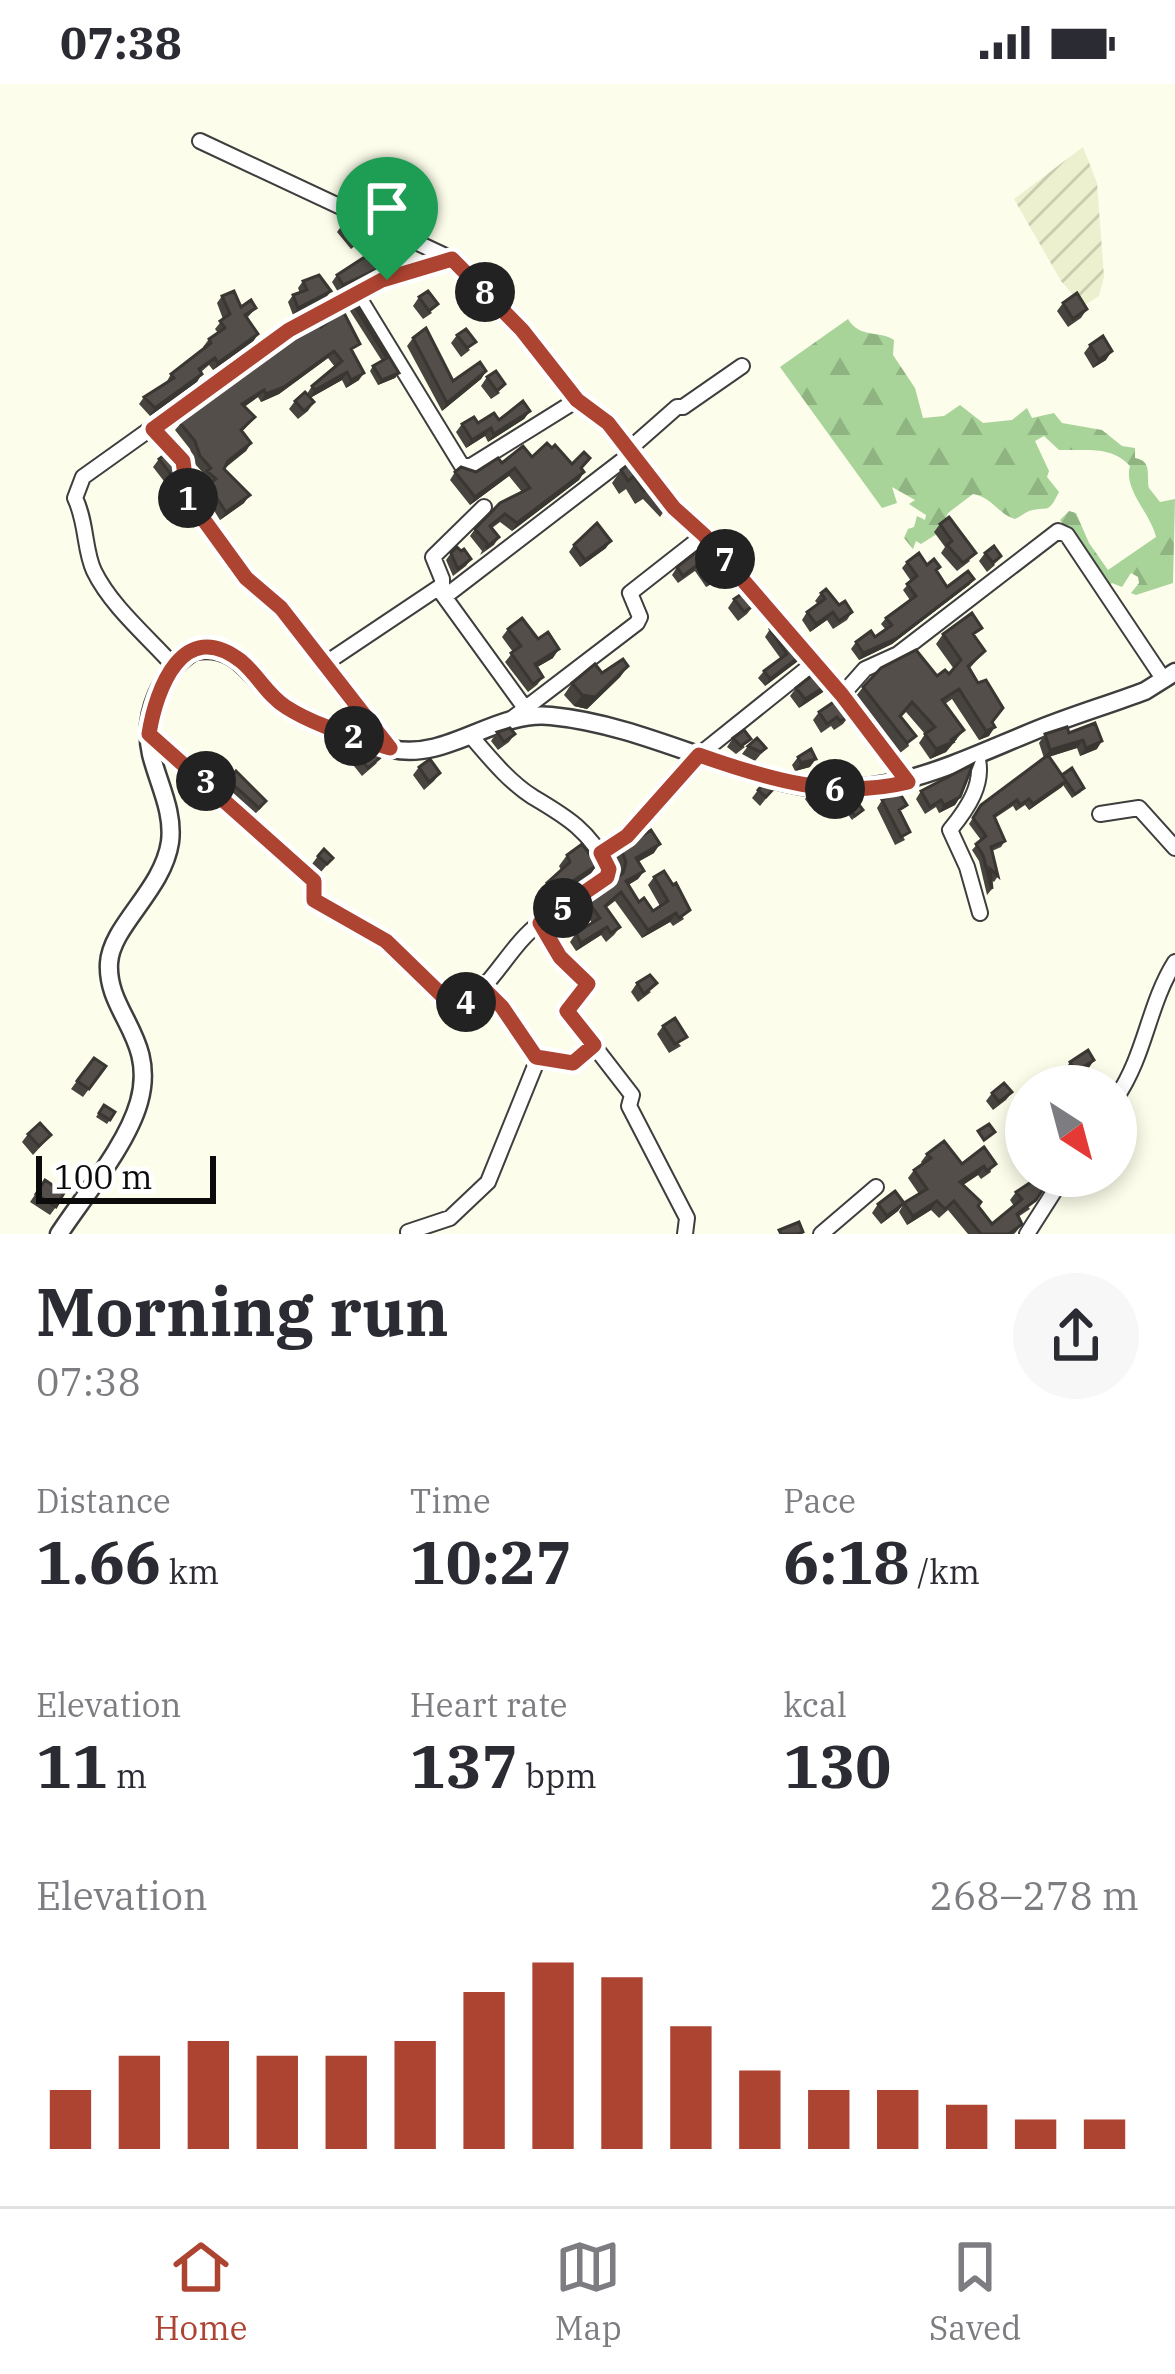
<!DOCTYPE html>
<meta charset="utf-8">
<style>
body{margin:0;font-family:"IBM Plex Serif",serif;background:#f7f7f7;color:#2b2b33;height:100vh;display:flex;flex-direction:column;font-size:45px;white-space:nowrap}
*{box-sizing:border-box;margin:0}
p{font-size:39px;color:#7c7c81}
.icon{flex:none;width:66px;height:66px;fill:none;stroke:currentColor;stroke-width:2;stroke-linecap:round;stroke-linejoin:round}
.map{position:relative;height:1150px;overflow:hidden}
.panel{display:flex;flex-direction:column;background:#fff;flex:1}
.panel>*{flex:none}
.needle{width:78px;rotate:144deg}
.buttons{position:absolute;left:1005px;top:981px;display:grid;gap:24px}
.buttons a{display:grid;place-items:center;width:132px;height:132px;border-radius:50%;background:#fff;box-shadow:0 6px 18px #0003;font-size:60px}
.scale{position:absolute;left:36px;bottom:30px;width:180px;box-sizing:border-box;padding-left:12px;border:6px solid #0b0b0b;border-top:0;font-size:33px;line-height:42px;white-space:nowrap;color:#0b0b0b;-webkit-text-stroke:9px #fff;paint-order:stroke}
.pin{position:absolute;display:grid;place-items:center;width:102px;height:102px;color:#fff;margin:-123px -51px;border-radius:50% 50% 50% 0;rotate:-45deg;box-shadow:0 0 12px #0007}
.pin .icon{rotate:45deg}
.km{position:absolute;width:60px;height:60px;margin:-30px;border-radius:50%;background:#222;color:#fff;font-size:33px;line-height:60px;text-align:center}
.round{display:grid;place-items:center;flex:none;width:126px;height:126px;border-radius:63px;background:#f7f7f7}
.summary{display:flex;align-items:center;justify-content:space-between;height:204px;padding:0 36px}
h1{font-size:66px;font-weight:700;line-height:90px}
.metrics{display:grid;grid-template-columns:repeat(3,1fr);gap:18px;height:204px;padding:12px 36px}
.metrics div{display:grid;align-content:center}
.metrics b{font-size:60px;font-weight:700}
.metrics small{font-size:33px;font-weight:400}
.metrics p{font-size:33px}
.chart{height:336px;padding:24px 36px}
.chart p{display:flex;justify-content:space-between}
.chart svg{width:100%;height:216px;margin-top:12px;stroke:#ad4331;stroke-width:6}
.status{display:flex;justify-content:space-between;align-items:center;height:84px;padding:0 60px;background:#fff;direction:ltr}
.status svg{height:33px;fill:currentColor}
.tabs{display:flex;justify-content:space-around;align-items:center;height:168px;border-top:3px solid #e1e1e2;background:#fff;font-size:33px;color:#7c7c81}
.tabs a{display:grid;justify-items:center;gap:6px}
.tabs .active{color:#ad4331}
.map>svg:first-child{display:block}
.farmland{fill:url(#farmland-furrows)}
.forest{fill:url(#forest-firs)}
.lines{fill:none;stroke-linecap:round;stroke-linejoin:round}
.minor-casing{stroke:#3e3e3e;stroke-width:18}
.tertiary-casing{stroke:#3e3e3e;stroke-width:21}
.minor{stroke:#fff;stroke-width:14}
.tertiary{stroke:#fff;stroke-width:16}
.wall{fill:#47433f}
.shaded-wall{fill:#3a3733}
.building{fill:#534e49;stroke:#3a3733;stroke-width:3}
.route-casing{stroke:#fff;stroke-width:24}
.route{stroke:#ad4331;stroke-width:15}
</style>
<div class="status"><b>07:38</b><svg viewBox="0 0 49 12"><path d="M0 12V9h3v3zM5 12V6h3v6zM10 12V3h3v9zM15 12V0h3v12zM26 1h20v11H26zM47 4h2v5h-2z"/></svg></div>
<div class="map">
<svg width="1175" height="1150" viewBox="0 0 1175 1150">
<defs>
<pattern id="farmland-furrows" width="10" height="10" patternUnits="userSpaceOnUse" patternTransform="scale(3)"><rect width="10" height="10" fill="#edf0ce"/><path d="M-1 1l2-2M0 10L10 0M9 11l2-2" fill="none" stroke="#caccb0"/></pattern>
<pattern id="forest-firs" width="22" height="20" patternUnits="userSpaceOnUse" patternTransform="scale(3)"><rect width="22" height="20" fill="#a8d399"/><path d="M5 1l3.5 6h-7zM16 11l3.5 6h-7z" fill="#8fb482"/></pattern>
</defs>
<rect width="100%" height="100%" fill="#fdfdeb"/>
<path class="farmland" d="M1083 63 1097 99 1104 193 1099 212 1083 222 1061 197 1014 115Z"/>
<path class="forest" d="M848 235C860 255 879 246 894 256L893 271 915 304 923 334 944 332 960 321 983 339 1012 336 1027 324 1032 334 1054 329 1062 339 1102 346 1122 362 1135 364V374C1153 377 1146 392 1149 404L1160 418 1175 415 1173 499 1136 511 1131 509 1139 499 1138 493 1131 489 1122 503 1112 499 1106 503 1060 436 1069 427 1076 429 1089 459 1108 486 1156 453C1151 430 1123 405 1130 382 1111 361 1086 367 1059 366L1044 352 1035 357 1049 387 1047 393 1059 408C1047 432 1049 421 1029 427 1024 429 1020 433 1015 435 998 430 992 413 973 410L948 429 946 433 954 439 921 460 916 457 913 465 904 454 908 445 914 443 917 432 925 436 926 431 909 420 915 416 892 403 897 419 882 424 780 283Z"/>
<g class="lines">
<defs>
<path id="minor" d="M200 57 452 175 522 246 577 316 608 339 673 425 704 451 815 578 908 697
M358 212 462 382H471L577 316
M153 345 183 377 188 414 246 493 281 524 390 665
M442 505V495L433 473 484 423
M447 511 632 369 635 360 677 323H683L742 282
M326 579 438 504 525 624
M173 581C147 552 111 522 94 487 84 466 87 439 75 414L83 393 289 246 382 197 452 175
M842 611 865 585 898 570 1058 447 1067 451 1164 596
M510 636 637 539 640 533 630 509 704 451
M149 650 314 797 313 816 386 857 456 924C491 908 508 862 540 839
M470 651C489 673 509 698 533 713 567 733 590 747 609 785L607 793 540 839 560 873 588 900V904L567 927 632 1011 629 1022 687 1134 685 1150
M977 672C985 699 968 724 950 746L967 783 980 829
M1100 730 1139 724 1175 764
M601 769 627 751 699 671 815 578
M535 973 573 979 594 961
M1116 1014C1146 970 1148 921 1175 878
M408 1148 450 1134 488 1098 537 977 502 923 482 903
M821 1150 876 1103
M1027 1150 1064 1092"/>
<path id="tertiary" d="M59 1150C84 1112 127 1061 139 1018 157 954 106 929 109 879 111 842 163 806 170 758 174 727 158 699 151 670 142 631 161 587 194 567 242 557 254 604 289 625 318 642 358 658 392 665 448 677 495 626 551 632 633 640 708 680 788 699 878 720 953 680 1034 647 1070 632 1108 621 1145 607L1175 588"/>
</defs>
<use href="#minor" class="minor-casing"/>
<use href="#tertiary" class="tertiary-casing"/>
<use href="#minor" class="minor"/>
<use href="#tertiary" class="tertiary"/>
</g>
<path class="wall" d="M343 140 361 157 351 165 337 148Z
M407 164 393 182 338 208 332 198 337 191Z
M303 197 326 214 293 231 288 218 293 211 300 209 298 204Z
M222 212 241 223 256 224 247 234 253 258 213 286 209 281 201 288 197 298 150 332 139 320 144 313 166 299 171 290 204 265 203 263 209 255 218 249 215 245 223 235 217 219Z
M419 213 432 229 423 235 413 222Z
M1063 219 1087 225 1081 234 1068 243 1057 227Z
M354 221 399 289 395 294 378 301 370 287 373 282 382 277 350 227Z
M321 243 353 269 359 296 346 304 342 296 310 314 314 318 308 327 298 335 289 325 295 317 307 310 312 302 335 283 328 274 279 310 261 318 258 313 244 323 255 333 242 348 251 359 246 367 224 385 244 419 220 436 203 409 209 401 202 394 205 391 195 380 190 365 175 346 194 324Z
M457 251 470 266 461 273 451 259Z
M413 254 453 297 486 287 481 295 442 327 407 262Z
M1090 261 1106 276 1093 284 1084 269Z
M487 293 500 309 491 315 481 302Z
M530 327 524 335 488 358 485 352 466 364 456 348 462 340 499 336Z
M532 373 572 380 584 388 579 396 512 447 500 438 492 444 499 453 494 461 480 471 482 467 470 452 475 445 522 408 509 392 470 421 450 396 455 388H476Z
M159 375H178L175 401 170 405 153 383Z
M640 385 671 417 660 433 643 415 635 420 626 405 619 410 612 399 621 386Z
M940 440 970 477 957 487 941 469 945 463 934 448Z
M708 459 730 484 725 492 706 503 695 487 678 499 672 491 677 483Z
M574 461 606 464 580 483 569 468Z
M451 469 471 475 466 482 453 492 446 476Z
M985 469 995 481 987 488 979 477Z
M907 478 940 483 937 487 947 503 974 495 969 501 892 560 859 576 851 565 856 558 875 553 886 546 881 540 886 534 910 516 903 506 911 497 902 484Z
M821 509 852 528 847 536 833 545 827 536 810 548 802 536 807 528 818 520 815 517Z
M734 515 753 522 747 530 738 537 728 524Z
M508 545 553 574 537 583 543 593 537 601 528 608 505 578 513 568 502 553Z
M770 545 803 570 798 577 765 602 758 594 764 587 781 575 765 553Z
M943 550 975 554 985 567 969 585 993 638 989 652 979 656 952 615 945 620 957 655 946 668 930 675 919 659 925 650 906 628 901 633 909 662 900 669 856 612 863 603 949 590 954 585 936 560Z
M628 582 620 593 587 625 574 622 564 611 572 599Z
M829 600 823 608 799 624 790 612 796 604Z
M819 628H847L849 632 843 640 834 646 831 642 821 649 813 636Z
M1095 639 1097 665 1080 672 1077 664 1049 673 1062 691 1081 708 1072 714 1063 701 1029 726 1025 721 1016 727 1013 722 995 734 1005 757 1001 763 992 767 998 792 994 798 991 796 992 805 987 811 979 777 972 766 981 756 969 740 981 721 1044 674 1039 659 1045 650 1069 649Z
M497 648 515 650 509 658 498 666 491 657Z
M733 654 745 663 736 670 727 663Z
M748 662 766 664 755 677 742 670Z
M355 669 377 679 362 692 350 677Z
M798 673 810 683 795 687 792 681Z
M419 683 440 689 434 697 424 706 413 691Z
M236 687 262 723 255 730 224 702Z
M777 701 760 722 752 714 758 706Z
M921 707 960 713 955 721 939 729 936 723 925 730 916 715Z
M808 710 833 718 820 730 813 720 810 722 805 715Z
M841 713 863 726 852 736 838 717Z
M882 716 905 756 895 761 877 724Z
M621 765 654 769 638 778 644 787 638 795 628 801 639 818 653 827 660 822 648 801 654 793 684 835 673 842 670 838 642 854 615 817 606 824 620 843 614 851 606 858 601 851 576 867 570 858 576 849 592 839 582 824 587 816 618 792 620 786 615 773Z
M567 771 597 781 589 792 547 820 539 811 547 799 561 786 559 782Z
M318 772 333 774 321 788 312 780Z
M637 899 651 908 638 918 631 908Z
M663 942 681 962 669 969 657 950Z
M94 974 106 982 83 1013 71 1005Z
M1094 976 1088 985 1071 996 1064 987 1070 978Z
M1012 1008 1006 1016 993 1026 986 1017 992 1009Z
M104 1021 115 1028 107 1040 96 1033Z
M1026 1034V1054L1020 1059 1012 1050Z
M28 1050 51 1051 33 1071 22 1058Z
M984 1063 991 1088 981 1095 978 1091 963 1101 992 1140 1014 1122 1010 1116 1016 1108 1030 1125 1018 1133 1022 1140 1016 1148 1014 1150H968L948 1126 939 1134 931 1126 907 1141 899 1128 904 1119 919 1110 908 1094 914 1086 923 1080 921 1078 927 1070 962 1080Z
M1083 1092H1101L1093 1102Z
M45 1096 56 1123 50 1131 30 1118Z
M904 1119 898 1127 881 1140 872 1129 878 1120Z"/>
<path class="shaded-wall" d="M407 164 402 171 390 178 398 175 393 182 338 208 343 201Z
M331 207 326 214 293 231 298 224Z
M258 250 253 258 213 286 218 279Z
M334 267 328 274 279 310 261 318 266 310Z
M1112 267 1106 276 1093 284 1099 276Z
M486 287 481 295 442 327 447 319Z
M347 288 342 296 310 314 315 306Z
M364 289 359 296 346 304 351 296Z
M399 289 395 294 378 301 382 296Z
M202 290 197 298 150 332 155 324Z
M264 306 258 313 237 328 242 320Z
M530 327 524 335 488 358 494 350Z
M491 344 485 352 466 364 472 356Z
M251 359 246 367 223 384 228 377Z
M515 384 509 392 470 421 475 413Z
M584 388 579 396 512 447 517 439Z
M250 411 244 419 220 436 226 428Z
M611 457 606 464 580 483 585 476Z
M730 484 725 492 706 503 712 496Z
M974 495 969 501 892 560 859 576 863 569Z
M833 528 827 536 810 548 816 540Z
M559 565 553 574 529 588 535 580Z
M803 570 798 577 765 602 770 595Z
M628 582 620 593 587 625 574 622 582 611Z
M829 600 823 608 799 624 805 615Z
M992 638 986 646 995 643 989 652 979 656Z
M964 646 946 668 930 675 936 665Z
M1083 656 1077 664 1044 674 1050 666Z
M1102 657 1097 665 1080 672 1086 664Z
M816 675 810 683 795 687 801 679Z
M1066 697 1062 703 1029 726 1033 720Z
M960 713 955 721 939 729 944 721Z
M660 760 654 769 630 782 636 774Z
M597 781 589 792 547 820 555 809Z
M644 787 638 795 620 806 626 797Z
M676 829 670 838 642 854 648 846Z
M607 843 601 851 576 867 581 859Z
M1094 976 1088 985 1071 996 1076 988Z
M984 1082 978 1091 954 1107 960 1098Z
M937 1117 931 1126 907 1141 913 1132Z
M904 1119 898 1127 881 1140 887 1132Z"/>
<path class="building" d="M352 132 366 149 357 157 343 140Z
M397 152 407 164 395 171 398 175 343 201 337 191Z
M319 191 331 207 298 224 293 211 307 206 303 197Z
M234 207 241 223 251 216 256 224 245 231 258 250 218 279 215 274 199 285 202 290 155 324 144 313 174 294 171 290 211 259 209 255 225 244 220 237 230 230 222 212Z
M428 207 438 220 429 227 419 213Z
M1077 209 1087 225 1073 235 1063 219Z
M357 220 399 289 382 296 373 282 387 274 354 221Z
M343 227 360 260 351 265 364 289 351 296 347 288 315 306 312 302 342 277 334 267 284 303 266 310 264 306 242 320 255 333 241 346 251 359 228 377 224 385 250 411 226 428 208 401 216 395 207 387 211 384 200 372 195 357 180 339 196 326 194 324 300 248 319 238 321 243Z
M426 244 453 297 480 278 486 287 447 319 413 254Z
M466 245 476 258 467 264 457 251Z
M1103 252 1112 267 1099 276 1090 261Z
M496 287 505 300 497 307 487 293Z
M305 308 314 318 304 327 295 317Z
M523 317 530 327 494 350 491 344 472 356 462 340 474 333 478 339 494 329 499 336Z
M547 359 552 364 555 361 572 380 584 368 590 374 581 384 584 388 517 439 505 430 490 442 499 453 486 464 488 460 475 445 500 419 530 404 515 384 475 413 455 388 461 383 476 388 498 374 502 379 523 362 532 373Z
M171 366 178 375 181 393 176 397 159 375Z
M635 375 640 385 644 381 671 417 669 420 651 403 644 407 634 392 628 397 621 386Z
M949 433 976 469 963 479 947 461 952 457 940 440Z
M597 439 611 457 585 476 574 461Z
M708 459 730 484 712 496 700 479 683 492 677 483Z
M994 462 1001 472 993 479 985 469Z
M457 463 461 467 464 465 471 475 458 485 451 469Z
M919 469 927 481 934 475 940 483 936 486 947 503 968 487 974 495 897 554 863 569 856 558 871 547 875 553 892 541 886 534 916 512 907 500 917 492 907 478Z
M826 505 839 521 845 517 852 528 839 537 833 528 816 540 807 528 825 515 821 509Z
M743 509 753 522 744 528 734 515Z
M972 529 982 544 973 550 985 567 968 582 978 599 986 596 1003 624 992 638 995 643 986 647 959 605 942 616 964 646 951 656 953 658 936 665 925 650 935 643 912 618 900 632 916 652 907 659 863 603 881 584 916 566 937 592 945 586 949 590 961 576 943 550Z
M522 534 538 555 548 548 559 565 535 580 543 593 533 600 511 569 521 562 508 545Z
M778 539 803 570 770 595 764 587 787 570 770 545Z
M623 575 628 582 595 613 582 611 572 599 595 580 602 589Z
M819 586 829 600 805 615 796 604Z
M841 613 849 624 846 627 849 632 840 637 837 633 827 640 819 628Z
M1095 639 1102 657 1086 664 1083 656 1050 666 1045 650 1067 643 1069 649Z
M510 644 515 650 504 658 497 648Z
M744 646 751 655 741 662 733 654Z
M757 654 766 664 761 668 748 662Z
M365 661 383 671 368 684 355 669Z
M811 665 816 675 801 679 798 673Z
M1048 671 1066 697 1033 720 1029 715 1020 721 1017 716 994 732 1005 757 991 763 998 792 990 785 992 805 983 771 976 760 986 752 973 734 981 721Z
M430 675 440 689 429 698 419 683Z
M973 680 960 713 944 721 941 716 930 723 921 707Z
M1072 684 1084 704 1075 710 1062 691Z
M236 687 266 717 259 724 228 696Z
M767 696 777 701 766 713 758 706Z
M899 708 907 721 899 726 910 748 901 753 882 716Z
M808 710 830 713 833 718 823 725 816 716 813 718Z
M841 713H853L863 726 855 732Z
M651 746 660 760 636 774 644 787 626 797 639 818 644 814 653 827 668 817 654 793 664 787 673 801 676 799 690 826 679 834 676 829 648 846 621 808 605 822 620 843 611 849 607 843 581 859 576 849 600 834 587 816 623 789 626 778 621 765Z
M582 760 597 781 555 809 547 799 570 778 567 771Z
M324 765 333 774 327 780 318 772Z
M650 891 657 899 644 910 637 899Z
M675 934 687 953 675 960 663 942Z
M1088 966 1094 976 1076 988 1070 978Z
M94 974 106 982 89 1005 77 997Z
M1004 999 1012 1008 999 1018 992 1009Z
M104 1021 115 1028 110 1036 99 1029Z
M1026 1034V1051L1018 1042Z
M40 1039 51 1051 39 1062 28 1050Z
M989 1040 995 1048 984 1056 978 1047Z
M944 1057 962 1080 984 1063 996 1080 987 1087 984 1082 960 1098 981 1118 978 1122 992 1140 1022 1115 1016 1108 1037 1094 1044 1104 1036 1116 1017 1130 1022 1140 1009 1150H981L954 1117 945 1125 937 1117 913 1132 904 1119 927 1105 914 1086 931 1074 927 1070Z
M45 1096 64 1109 56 1123 36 1110Z
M895 1107 904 1119 887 1132 878 1120Z
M799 1138 803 1148 798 1150H781L779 1146Z"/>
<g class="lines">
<defs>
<path id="route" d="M452 175 522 246 577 316 608 339 674 424 704 451 842 611 908 698C836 716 767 695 699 671L627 752 601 769 609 785 607 793 540 839 560 873 588 900 567 927 594 961 573 979 536 973 502 923 482 903 455 924 386 857 314 816V797L149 650C156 605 183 532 241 577 258 591 267 611 286 623 317 643 355 652 390 664L281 524 246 494 188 414 183 377 153 345 289 246 382 196Z"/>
</defs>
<use href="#route" class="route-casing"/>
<use href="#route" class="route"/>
</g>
</svg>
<div class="buttons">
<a><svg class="needle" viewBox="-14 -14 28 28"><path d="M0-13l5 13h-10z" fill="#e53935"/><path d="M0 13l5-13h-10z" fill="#7c7c81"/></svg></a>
</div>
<div class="scale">100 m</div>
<div class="pin" style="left:387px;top:196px;background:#1e9e55"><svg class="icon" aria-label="arrive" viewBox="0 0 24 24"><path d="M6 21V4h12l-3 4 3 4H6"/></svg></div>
<b class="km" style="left:188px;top:414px">1</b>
<b class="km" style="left:354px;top:652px">2</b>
<b class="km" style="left:206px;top:697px">3</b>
<b class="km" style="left:466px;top:918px">4</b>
<b class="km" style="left:563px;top:824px">5</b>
<b class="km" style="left:835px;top:705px">6</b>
<b class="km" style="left:725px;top:475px">7</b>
<b class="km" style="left:485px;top:208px">8</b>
</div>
<section class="panel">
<div class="summary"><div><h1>Morning run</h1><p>07:38</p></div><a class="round"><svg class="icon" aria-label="share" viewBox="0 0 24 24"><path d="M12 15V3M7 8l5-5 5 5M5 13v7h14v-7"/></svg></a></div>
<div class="metrics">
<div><p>Distance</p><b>1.66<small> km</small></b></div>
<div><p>Time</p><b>10:27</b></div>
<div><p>Pace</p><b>6:18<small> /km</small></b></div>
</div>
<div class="metrics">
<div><p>Elevation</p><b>11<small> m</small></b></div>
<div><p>Heart rate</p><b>137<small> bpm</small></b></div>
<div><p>kcal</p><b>130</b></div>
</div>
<div class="chart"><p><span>Elevation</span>268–278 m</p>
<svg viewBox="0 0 160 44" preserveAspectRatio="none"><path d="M5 44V32M15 44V25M25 44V22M35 44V25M45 44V25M55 44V22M65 44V12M75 44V6M85 44V9M95 44V19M105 44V28M115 44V32M125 44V32M135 44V35M145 44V38M155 44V38"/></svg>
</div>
</section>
<nav class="tabs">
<a class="active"><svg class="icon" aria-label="home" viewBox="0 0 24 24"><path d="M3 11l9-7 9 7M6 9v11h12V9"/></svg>Home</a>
<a><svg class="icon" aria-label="map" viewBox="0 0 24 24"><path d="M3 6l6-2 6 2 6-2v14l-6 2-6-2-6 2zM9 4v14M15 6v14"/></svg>Map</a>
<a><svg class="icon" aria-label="saved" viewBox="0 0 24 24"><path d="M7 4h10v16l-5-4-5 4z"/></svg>Saved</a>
</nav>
